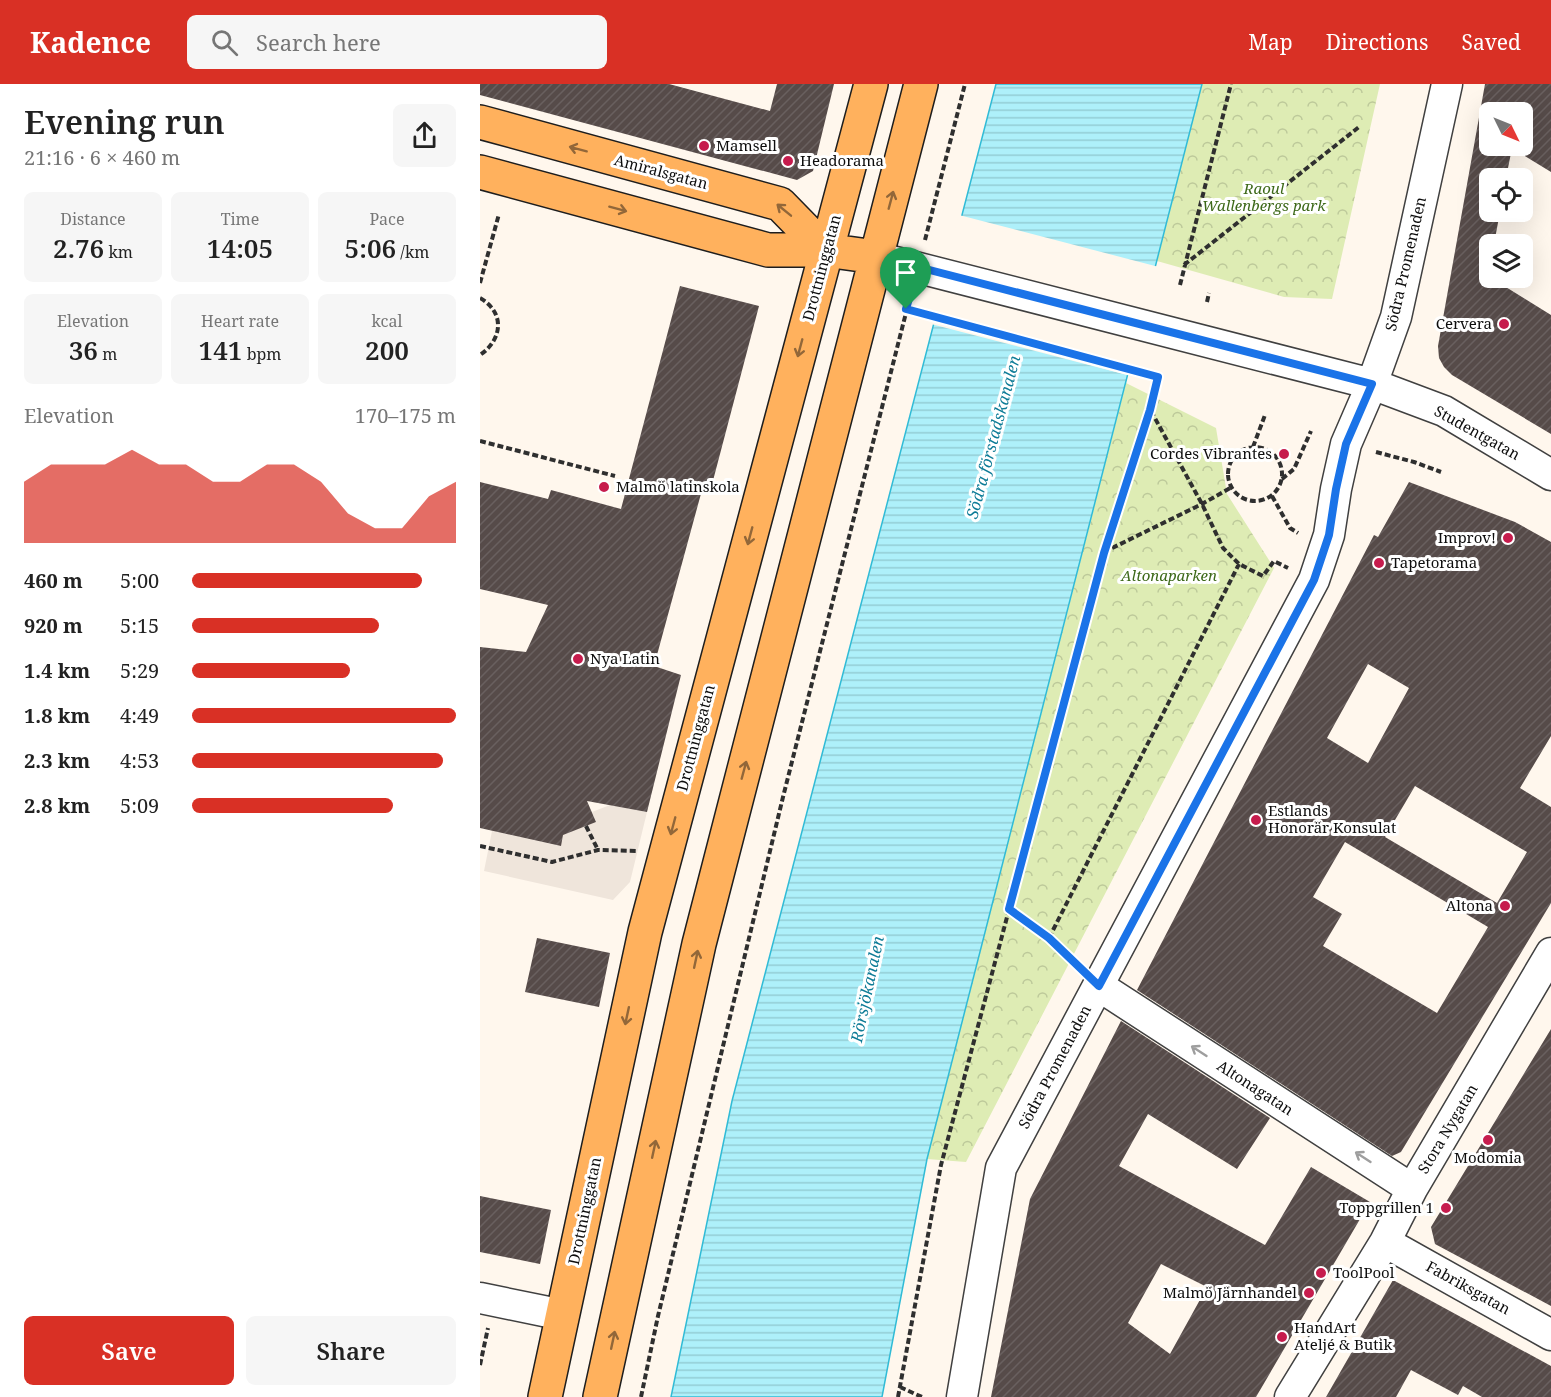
<!DOCTYPE html>
<meta charset="utf-8">
<style>
body{margin:0;font-family:"Noto Serif",serif;background:#f6f6f6;color:#222;height:100vh;display:flex;flex-direction:column;font-size:22px;white-space:nowrap}
*{box-sizing:border-box;margin:0}
p{font-size:20px;color:#767676}
.icon{flex:none;width:33px;height:33px;fill:none;stroke:currentColor;stroke-width:2;stroke-linecap:round;stroke-linejoin:round}
.map{position:relative;flex:1;overflow:hidden}
.panel{display:flex;flex-direction:column;background:#fff;width:480px}
.panel>*{flex:none}
.needle{width:39px;rotate:133deg}
.controls{position:absolute;left:999px;top:18px;display:grid;gap:12px}
.controls a{display:grid;place-items:center;width:54px;height:54px;border-radius:9px;background:#fff;box-shadow:0 6px 24px #0002;font-size:30px}
.pin{position:absolute;display:grid;place-items:center;width:51px;height:51px;color:#fff;margin:-62px -26px;border-radius:50% 50% 50% 0;rotate:-45deg;box-shadow:0 0 6px #0007}
.pin .icon{rotate:45deg}
.round{display:grid;place-items:center;flex:none;width:63px;height:63px;border-radius:9px;background:#f6f6f6}
.headline{display:flex;align-items:center;justify-content:space-between;height:102px;padding:0 24px}
h1{font-size:33px;font-weight:600;line-height:45px}
.metrics{display:grid;grid-template-columns:repeat(3,1fr);gap:9px;height:102px;padding:6px 24px}
.metrics div{display:grid;align-content:center;border-radius:9px;background:#f6f6f6;text-align:center}
.metrics b{font-size:26px;font-weight:600}
.metrics small{font-size:16px;font-weight:400}
.metrics p{font-size:16px}
.chart{height:168px;padding:12px 24px}
.chart p{display:flex;justify-content:space-between}
.chart svg{width:100%;height:108px;margin-top:6px;fill:#d93025;opacity:.7}
.primary-button{display:flex;gap:12px;margin-top:auto;padding:12px 24px}
.primary-button a{flex:1;height:69px;border-radius:9px;background:#d93025;color:#fff;font-size:24px;font-weight:600;line-height:69px;text-align:center}
.primary-button a+a{background:#f6f6f6;color:#222}
ul{padding:0 24px;list-style:none;font-size:20px}
li{display:grid;grid-template-columns:96px 72px 1fr;align-items:center;height:45px}
li i{height:15px;border-radius:8px;background:#d93025}
header{display:flex;align-items:center;gap:36px;box-sizing:border-box;height:84px;padding:0 30px;background:#d93025;color:#fff}
header strong{font-size:28px}
nav{display:flex;gap:33px;margin-inline-start:auto;font-size:21px}
.search{width:420px;height:54px;background:#f6f6f6;display:flex;align-items:center;gap:15px;box-sizing:border-box;padding:0 21px;border-radius:9px;color:#767676;font-size:22px}
main{display:flex;flex:1;min-height:0}
.map>svg:first-child{display:block}
.park{fill:url(#park-crowns)}
.plaza{fill:#efe5db}
.water{fill:url(#water-rules);stroke:#30bbd6;stroke-width:1.5}
.pier{fill:#fff7ed}
.building{fill:url(#building-hatch);fill-rule:evenodd}
.lines{fill:none;stroke-linecap:round;stroke-linejoin:round}
.minor-casing{stroke:#404040;stroke-width:33}
.major-casing{stroke:#1e1e1e;stroke-width:36}
.path{stroke:#2f2f2f;stroke-width:4;stroke-dasharray:6 3;stroke-linecap:butt}
.minor{stroke:#fff;stroke-width:30}
.major{stroke:#ffb15d;stroke-width:33}
.oneway{stroke:#926739}
.oneway2{stroke:#9e9e9e}
.route-casing{stroke:#fff;stroke-width:12}
.route{stroke:#1a73e8;stroke-width:8}
.poi-dot{fill:#c61c4d;stroke:#fff;stroke-width:2}
.labels{text-anchor:middle;stroke-width:6;stroke-linejoin:round;paint-order:stroke}
.poi-label{font-size:15px;fill:#0d0d0d;stroke:#fff;text-anchor:start}
.street-label{font-size:15px;fill:#0d0d0d;stroke:#fff}
.park-label{font-size:15px;font-style:italic;fill:#3d6919;stroke:#fff}
.water-label{font-size:16px;font-style:italic;fill:#0e7c97;stroke:#fff}
</style>
<header>
<strong>Kadence</strong>
<div class="search"><svg class="icon" aria-label="search" viewBox="0 0 24 24"><circle cx="10" cy="10" r="6"/><path d="M15 15l6 6"/></svg>Search here</div>
<nav><a>Map</a><a>Directions</a><a>Saved</a></nav>
</header>
<main>
<section class="panel">
<div class="headline"><div><h1>Evening run</h1><p>21:16 · 6 × 460 m</p></div><a class="round"><svg class="icon" aria-label="share" viewBox="0 0 24 24"><path d="M12 15V3M7 8l5-5 5 5M5 13v7h14v-7"/></svg></a></div>
<div class="metrics">
<div><p>Distance</p><b>2.76<small> km</small></b></div>
<div><p>Time</p><b>14:05</b></div>
<div><p>Pace</p><b>5:06<small> /km</small></b></div>
</div>
<div class="metrics">
<div><p>Elevation</p><b>36<small> m</small></b></div>
<div><p>Heart rate</p><b>141<small> bpm</small></b></div>
<div><p>kcal</p><b>200</b></div>
</div>
<div class="chart"><p><span>Elevation</span>170–175 m</p>
<svg viewBox="0 0 160 44" preserveAspectRatio="none"><path d="M0 44V19L10 12L20 12L30 12L40 6L50 12L60 12L70 19L80 19L90 12L100 12L110 19L120 32L130 38L140 38L150 25L160 19V44z"/></svg>
</div>
<ul>
<li><b>460 m</b>5:00<i style="width:87%"></i></li>
<li><b>920 m</b>5:15<i style="width:71%"></i></li>
<li><b>1.4 km</b>5:29<i style="width:60%"></i></li>
<li><b>1.8 km</b>4:49<i style="width:100%"></i></li>
<li><b>2.3 km</b>4:53<i style="width:95%"></i></li>
<li><b>2.8 km</b>5:09<i style="width:76%"></i></li>
</ul>
<div class="primary-button"><a>Save</a><a>Share</a></div>
</section>
<div class="map">
<svg width="1071" height="1313" viewBox="0 0 1071 1313">
<defs>
<pattern id="park-crowns" width="20" height="18" patternUnits="userSpaceOnUse" patternTransform="scale(1.5)"><rect width="20" height="18" fill="#deecb4"/><path d="M2 6a3 3 0 1 1 6 0M12 15a3 3 0 1 1 6 0" fill="none" stroke="#bdc99a"/></pattern>
<pattern id="water-rules" width="6" height="5" patternUnits="userSpaceOnUse" patternTransform="scale(1.5)"><rect width="6" height="5" fill="#aef0fa"/><path d="M0 2.5h6" fill="none" stroke="#94cdd5"/></pattern>
<pattern id="building-hatch" width="6" height="6" patternUnits="userSpaceOnUse" patternTransform="scale(1.5)"><rect width="6" height="6" fill="#564b49"/><path d="M-1 1l2-2M0 6l6-6M5 7l2-2" fill="none" stroke="#69605f"/></pattern>
</defs>
<rect width="100%" height="100%" fill="#fff7ed"/>
<path class="park" d="M722 0H900L852 215 804 213 677 177Z
M646 299 736 344 747 410 794 484 486 1078 447 1075Z"/>
<path class="plaza" d="M130 721 167 728 150 798 133 816 4 787 12 747 80 762 86 739 95 746 116 738 112 728Z"/>
<path class="water" d="M516 0H722L447 1075 402 1313H191L252 1017Z"/>
<path class="pier" d="M479 131 679 183 651 292 451 240Z"/>
<path class="building" d="M0 0H189L290 27 297 0H354L333 87 317 96 0 11Z
M1005 0H1071V88L1032 64 1026 94H1010V128H1020L1014 160H1010L1008 192 1071 231V350L972 291 964 283 959 274 958 262ZM1010 28H1042V62H1010Z
M200 202 279 222 230 408 222 406 174 582 201 591 167 728 107 717 116 738 83 751 81 762 0 744V563L46 568 68 521 0 505V398L68 415 71 406 141 425Z
M929 398 1035 438 1071 458V652L1040 704 1071 723V819L921 1068 912 1072 657 906 894 451 898 453ZM888 580 929 604 888 679 847 654ZM935 702 1047 768 1017 819 905 753ZM865 758 1008 843 957 929 843 862 862 830 833 813Z
M57 854 130 869 119 923 45 908Z
M641 937 790 1034 757 1085 668 1030 639 1082 785 1161 831 1083 890 1118 776 1313H511L550 1115ZM681 1180 727 1203 690 1270 648 1239Z
M1071 945V1222L955 1160 951 1143Z
M0 1112 71 1126 60 1180 0 1168Z
M913 1196 1071 1282V1313H1002L983 1302 978 1311 931 1286 916 1313H846Z"/>
<g class="lines">
<defs>
<path id="minor" d="M396 173 892 300 964 327 1071 391
M619 902 932 1105
M905 1158 1071 1251
M0 1214 83 1231
M482 1313 521 1084 834 496 849 451 856 405 866 360 892 300 916 233 967 0
M810 1313 905 1158 932 1105 1071 869"/>
<path id="major" d="M0 38 300 120 345 166
M0 88 288 166H345L396 173
M65 1313 165 848 391 0
M120 1313 219 860 441 0"/>
</defs>
<use href="#minor" class="minor-casing"/>
<use href="#major" class="major-casing"/>
<path class="path" d="M445 156 485 0
M704 181 879 43
M0 199 19 130
M700 201 751 0
M0 214C26 229 22 256 0 271
M727 218 729 209
M671 327 722 420 743 464 759 480 783 492 794 477 808 484
M0 357 135 392
M773 363 785 331
M748 390a27 27 0 1 1 54 0a27 27 0 1 1-54 0Z
M896 368 934 378 961 388
M802 395 814 385 831 347
M792 412 810 444 818 449
M624 468 722 420 752 403
M106 742 118 766
M0 762 72 778 118 766 156 767
M529 825 569 854 595 879
M569 854 759 480
M0 1281 8 1244
M420 1303 442 1313
M161 1313 178 1232 303 713 430 213
M418 1313 461 1081 624 469 670 326 678 293 426 225"/>
<use href="#minor" class="minor"/>
<use href="#major" class="major"/>
</g>
<defs><path id="oneway-shaft" d="M-6 0H5M1.5-3L5.5 0L1.5 3" fill="none" stroke-width="1.6" stroke-linecap="round" stroke-linejoin="round" transform="scale(1.5)"/></defs>
<g class="oneway">
<use href="#oneway-shaft" transform="translate(98 65) rotate(-165)"/>
<use href="#oneway-shaft" transform="translate(411 116) rotate(-75)"/>
<use href="#oneway-shaft" transform="translate(138 125) rotate(15)"/>
<use href="#oneway-shaft" transform="translate(304 126) rotate(-141)"/>
<use href="#oneway-shaft" transform="translate(320 264) rotate(105)"/>
<use href="#oneway-shaft" transform="translate(270 452) rotate(105)"/>
<use href="#oneway-shaft" transform="translate(264 686) rotate(-75)"/>
<use href="#oneway-shaft" transform="translate(193 742) rotate(105)"/>
<use href="#oneway-shaft" transform="translate(216 875) rotate(-78)"/>
<use href="#oneway-shaft" transform="translate(147 932) rotate(102)"/>
<use href="#oneway-shaft" transform="translate(174 1065) rotate(-78)"/>
<use href="#oneway-shaft" transform="translate(133 1256) rotate(-78)"/>
</g>
<g class="oneway2">
<use href="#oneway-shaft" transform="translate(719 967) rotate(-147)"/>
<use href="#oneway-shaft" transform="translate(883 1073) rotate(-147)"/>
</g>
<g class="lines">
<defs>
<path id="route" d="M438 183 892 300 866 360 856 405 849 451 834 496 619 902 569 854 529 825 624 469 670 326 678 293 426 225Z"/>
</defs>
<use href="#route" class="route-casing"/>
<use href="#route" class="route"/>
</g>
<g class="poi-dot">
<circle cx="224" cy="62" r="6"/>
<circle cx="308" cy="77" r="6"/>
<circle cx="1024" cy="240" r="6"/>
<circle cx="804" cy="370" r="6"/>
<circle cx="124" cy="403" r="6"/>
<circle cx="1028" cy="454" r="6"/>
<circle cx="899" cy="479" r="6"/>
<circle cx="98" cy="575" r="6"/>
<circle cx="776" cy="736" r="6"/>
<circle cx="1025" cy="822" r="6"/>
<circle cx="1008" cy="1056" r="6"/>
<circle cx="966" cy="1124" r="6"/>
<circle cx="841" cy="1189" r="6"/>
<circle cx="829" cy="1209" r="6"/>
<circle cx="802" cy="1253" r="6"/>
</g>
<g class="labels">
<g class="poi-label">
<text x="236" y="67">Mamsell</text>
<text x="320" y="82">Headorama</text>
<text x="1012" y="245" text-anchor="end">Cervera</text>
<text x="792" y="375" text-anchor="end">Cordes Vibrantes</text>
<text x="136" y="408">Malmö latinskola</text>
<text x="1016" y="459" text-anchor="end">Improv!</text>
<text x="911" y="484">Tapetorama</text>
<text x="110" y="580">Nya Latin</text>
<text x="788" y="732">Estlands<tspan x="788" dy="17">Honorär Konsulat</tspan></text>
<text x="1013" y="827" text-anchor="end">Altona</text>
<text x="1008" y="1079" text-anchor="middle">Modomia</text>
<text x="954" y="1129" text-anchor="end">Toppgrillen 1</text>
<text x="853" y="1194">ToolPool</text>
<text x="817" y="1214" text-anchor="end">Malmö Järnhandel</text>
<text x="814" y="1249">HandArt<tspan x="814" dy="17">Ateljé &amp; Butik</tspan></text>
</g>
<g class="street-label">
<text transform="translate(181 88) rotate(15)" y="5">Amiralsgatan</text>
<text transform="translate(926 180) rotate(-77)" y="5">Södra Promenaden</text>
<text transform="translate(342 184) rotate(-75)" y="5">Drottninggatan</text>
<text transform="translate(997 349) rotate(29)" y="5">Studentgatan</text>
<text transform="translate(216 654) rotate(-75)" y="5">Drottninggatan</text>
<text transform="translate(575 983) rotate(-62)" y="5">Södra Promenaden</text>
<text transform="translate(775 1004) rotate(33)" y="5">Altonagatan</text>
<text transform="translate(968 1045) rotate(-59)" y="5">Stora Nygatan</text>
<text transform="translate(105 1127) rotate(-78)" y="5">Drottninggatan</text>
<text transform="translate(988 1204) rotate(29)" y="5">Fabriksgatan</text>
</g>
<g class="park-label">
<text x="784" y="110">Raoul<tspan x="784" dy="17">Wallenbergs park</tspan></text>
<text x="689" y="497">Altonaparken</text>
</g>
<g class="water-label">
<text transform="translate(513 353) rotate(-75)" y="6">Södra förstadskanalen</text>
<text transform="translate(387 905) rotate(-78)" y="6">Rörsjökanalen</text>
</g>
</g>
</svg>
<div class="controls">
<a><svg class="needle" viewBox="-14 -14 28 28"><path d="M0-13l5 13h-10z" fill="#e53935"/><path d="M0 13l5-13h-10z" fill="#767676"/></svg></a>
<a><svg class="icon" aria-label="locate" viewBox="0 0 24 24"><circle cx="12" cy="12" r="6"/><path d="M12 2v4M12 18v4M2 12h4M18 12h4"/></svg></a>
<a><svg class="icon" aria-label="layers" viewBox="0 0 24 24"><path d="M12 4l9 5-9 5-9-5zM3 14l9 5 9-5"/></svg></a>
</div>
<div class="pin" style="left:426px;top:225px;background:#1e9e55"><svg class="icon" aria-label="arrive" viewBox="0 0 24 24"><path d="M6 21V4h12l-3 4 3 4H6"/></svg></div>
</div>
</main>
